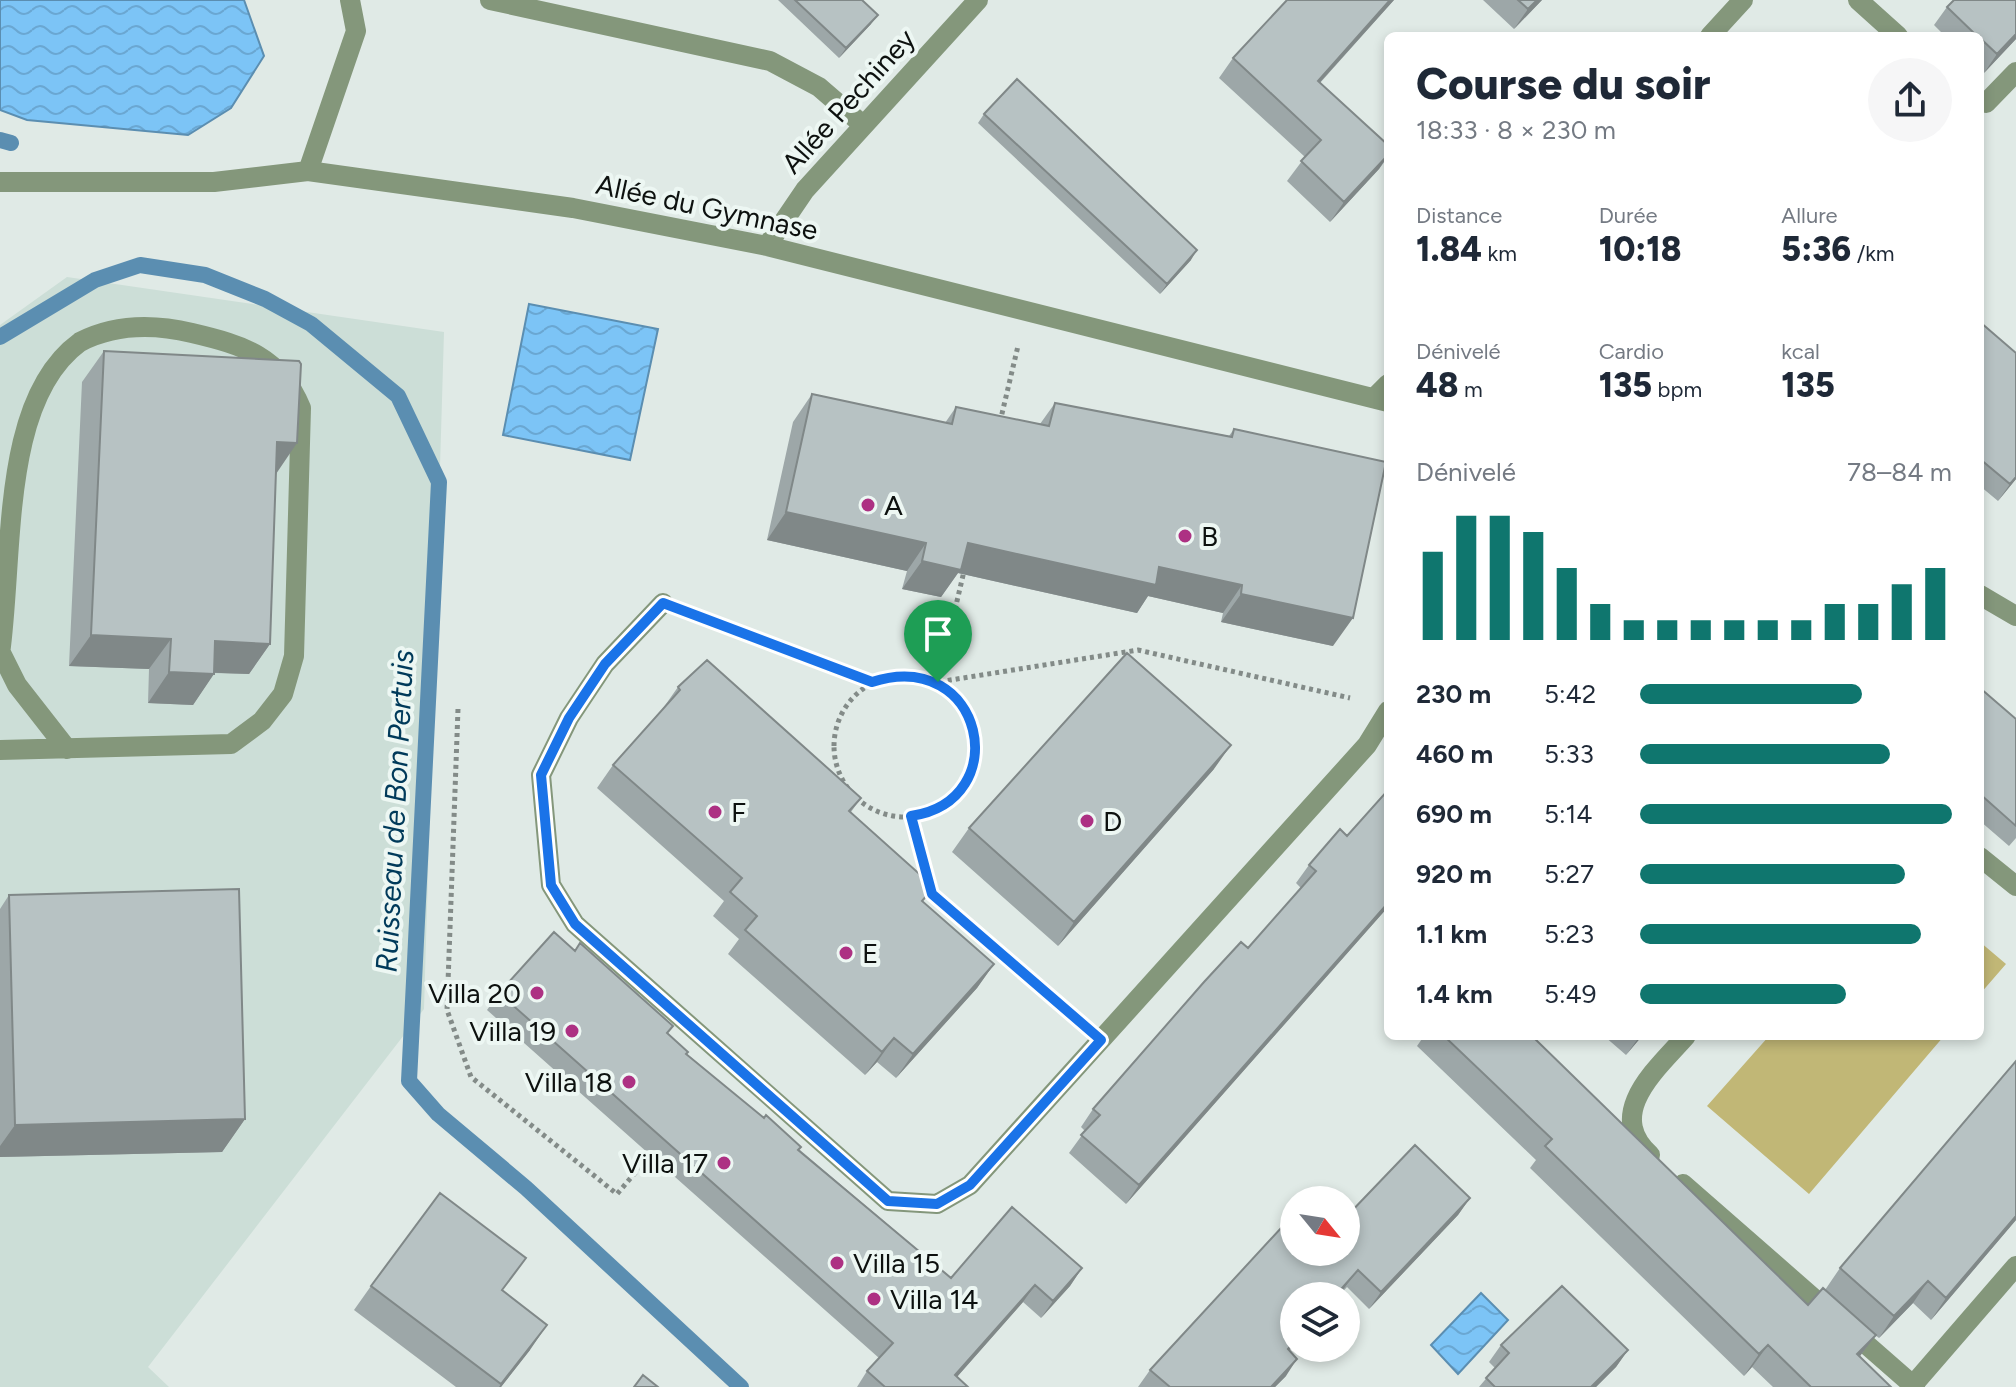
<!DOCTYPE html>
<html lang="fr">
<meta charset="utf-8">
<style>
body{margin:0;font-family:Figtree,sans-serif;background:#f6f6f7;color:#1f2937;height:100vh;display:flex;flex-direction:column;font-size:30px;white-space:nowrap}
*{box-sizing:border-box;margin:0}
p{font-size:26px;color:#747a83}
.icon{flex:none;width:44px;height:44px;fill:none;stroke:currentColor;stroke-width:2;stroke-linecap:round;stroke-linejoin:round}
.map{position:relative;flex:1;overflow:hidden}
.details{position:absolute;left:1384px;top:32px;width:600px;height:1008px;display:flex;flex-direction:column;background:#fff;border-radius:12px;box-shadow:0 4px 12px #0003}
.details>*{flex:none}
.needle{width:52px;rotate:120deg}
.controls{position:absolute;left:1280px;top:1186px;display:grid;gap:16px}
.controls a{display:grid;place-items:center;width:80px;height:80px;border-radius:50%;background:#fff;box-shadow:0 4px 12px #0003;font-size:40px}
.pin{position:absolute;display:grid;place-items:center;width:68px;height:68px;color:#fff;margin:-82px -34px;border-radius:50% 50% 50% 0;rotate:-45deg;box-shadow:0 0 8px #0007}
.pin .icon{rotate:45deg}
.round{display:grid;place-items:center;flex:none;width:84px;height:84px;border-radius:42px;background:#f6f6f7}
.overview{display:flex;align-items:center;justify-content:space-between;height:136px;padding:0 32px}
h1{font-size:44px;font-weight:800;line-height:60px}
.metrics{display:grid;grid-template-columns:repeat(3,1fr);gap:12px;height:136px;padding:8px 32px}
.metrics div{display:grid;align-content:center}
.metrics b{font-size:34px;font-weight:800}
.metrics small{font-size:22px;font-weight:400}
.metrics p{font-size:22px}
.chart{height:224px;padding:16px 32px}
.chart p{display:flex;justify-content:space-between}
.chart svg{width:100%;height:144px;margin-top:8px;stroke:#0f766e;stroke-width:6}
ul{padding:0 32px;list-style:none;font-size:26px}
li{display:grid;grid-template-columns:128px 96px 1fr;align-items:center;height:60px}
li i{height:20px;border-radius:10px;background:#0f766e}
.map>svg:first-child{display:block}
.built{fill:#ccded7}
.green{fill:#c1b776}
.water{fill:url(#water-waves);stroke:#5b8eb1;stroke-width:2}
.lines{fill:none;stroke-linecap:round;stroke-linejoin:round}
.stream{stroke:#5b8eb1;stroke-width:16}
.path{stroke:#838b88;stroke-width:5;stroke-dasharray:4 4;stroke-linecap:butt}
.minor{stroke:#84977b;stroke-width:20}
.wall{fill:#9da7a8}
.shaded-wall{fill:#808888}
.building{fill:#b7c2c3;stroke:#808888;stroke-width:2}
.route-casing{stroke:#fff;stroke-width:16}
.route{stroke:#1a73e8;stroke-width:10}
.poi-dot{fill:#ad3183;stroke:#edf7f3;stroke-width:3}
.labels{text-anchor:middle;stroke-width:8;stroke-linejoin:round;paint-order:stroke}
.street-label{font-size:28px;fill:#0d110f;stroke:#edf7f3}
.poi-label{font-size:28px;fill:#0d110f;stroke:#edf7f3;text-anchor:start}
.water-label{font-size:30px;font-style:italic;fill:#003a5a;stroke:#edf7f3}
</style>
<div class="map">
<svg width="2016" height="1387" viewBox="0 0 2016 1387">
<defs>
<pattern id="water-waves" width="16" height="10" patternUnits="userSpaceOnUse" patternTransform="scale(2)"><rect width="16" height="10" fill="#7cc4f6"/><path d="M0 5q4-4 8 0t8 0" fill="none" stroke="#6aa7d2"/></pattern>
</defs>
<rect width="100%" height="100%" fill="#e0eae6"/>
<path class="built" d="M67 277 444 332 424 1009 148 1367 169 1387H0V325Z"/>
<path class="green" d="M1980 942 2006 964 1980 994Z
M1769 1036H1944L1809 1194 1707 1106Z"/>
<path class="water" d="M0 0H244L264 56 231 108 188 135 27 120 0 110Z
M529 304 658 329 630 460 503 435Z
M1481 1293 1508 1320 1458 1374 1431 1345Z"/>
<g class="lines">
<path class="stream" d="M0 140 11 143
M0 337 95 280 140 265 205 275 265 299 311 324 398 396 439 482 409 1081 438 1114 526 1188 741 1387"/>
<path class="path" d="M1000 422 1018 346
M965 567 938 682 1138 650 1350 698
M697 615 871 682
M834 746a71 71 0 1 1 142 0a71 71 0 1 1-142 0Z
M458 709 447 1010 471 1077 617 1194 653 1152
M911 816 932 894 1073 1016"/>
<path class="minor" d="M490 0 770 61 819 87 863 125
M1858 0 1898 36
M1710 36 1743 0
M1980 102 1986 103 2016 72
M308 171 356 31 350 0
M0 182H214L308 171 573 208 767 246 1388 402
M767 246 805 190 978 0
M1374 398 1388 384
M1980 595 2016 616
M663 603 605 664 569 718 541 775 551 885 575 924 888 1201 937 1204 970 1185 1367 745 1388 711
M1 653 17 685 67 749
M0 654C14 553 0 400 80 342 115 324 154 324 192 333 243 345 280 356 301 408L294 656 283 694 262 721 231 744 0 750
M1980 857 2016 886
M1650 1155C1604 1113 1657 1069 1686 1036
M1683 1184 1915 1387
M1913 1385 2016 1266"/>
</g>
<path class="wall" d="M778 0H862L871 24 839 58Z
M1287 0H1394L1320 83 1388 145V157L1379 169 1330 222 1287 181 1305 157 1219 78 1233 58Z
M1483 0H1542L1514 29Z
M1947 7 2016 39 1984 73 1980 69V36H1945L1934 25Z
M984 114 1191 260 1160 294 978 123Z
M1980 322 2016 479 1998 501 1980 486Z
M104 351 276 474 270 644 249 674 214 673 193 705 148 703 149 669 69 666 82 382Z
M812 394 945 423 956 407 1040 424 1055 403 1229 436 1234 429 1333 646 1221 622 1223 613 1148 596 1137 613 958 573 941 597 902 589 907 571 767 540 793 422Z
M678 687 861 798 851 812 923 903 994 964 977 988 896 1078 877 1062 865 1075 728 954 739 939 713 916 724 901 597 788 613 765 661 711Z
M1980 688 2016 719V838L2009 846 1980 821Z
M1214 769 1058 946 952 852 969 828Z
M1388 790V907L1126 1204 1069 1153 1085 1131 1081 1127 1093 1109 1248 948 1301 888 1296 883 1309 865 1347 836Z
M9 895 245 1119 222 1152 0 1157V909Z
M575 951 668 1033 687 1054 951 1278 1082 1268 1070 1286 1041 1318 1023 1302 957 1377 968 1387H857L867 1371 879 1358 487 1010 499 993Z
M1424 1036H1532L1808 1305 1825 1290 1840 1268 2016 1061V1220L1931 1320 1913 1303 1879 1338 1875 1335 1860 1356 1891 1387H1773L1752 1367 1744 1376 1530 1168 1536 1160 1417 1046Z
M1604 1036H1642L1626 1055Z
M1470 1198 1458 1215 1369 1309 1347 1287 1289 1351 1286 1376 1275 1387H1138L1150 1370 1294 1252Z
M371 1286 503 1291 530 1350 501 1387H456L354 1310Z
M1501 1345 1628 1350 1616 1367 1596 1387H1479L1495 1368 1489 1362Z"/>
<path class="shaded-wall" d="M1390 0H1394L1304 100 1318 81Z
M1537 0H1542L1514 29 1528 9Z
M878 15 871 24 839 58 846 48Z
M2016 34V39L1984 73 1997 54Z
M1388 155 1379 169 1330 222 1344 202Z
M1197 250 1191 260 1160 294 1167 284Z
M277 442 297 443 276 474Z
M2016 477V479L1998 501 2010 484Z
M786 512 926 543 907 571 767 540Z
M968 543 1159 567 1242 585 1223 613 1148 596 1137 613 958 573 941 597 902 589 922 561Z
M1241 594 1353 618 1333 646 1221 622Z
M91 635 171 639 149 669 69 666Z
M215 641 270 644 249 674 194 672Z
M169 672 214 674 193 705 148 703Z
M1231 745 1214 769 1058 946 1074 922Z
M1388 903V907L1126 1204 1139 1185Z
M994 964 977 988 896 1078 913 1054Z
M1640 1036H1642L1626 1055Z
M894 1038 877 1062 865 1075 882 1052Z
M245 1119 222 1152 0 1157V1146L15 1125Z
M1470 1198 1458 1215 1369 1309 1381 1292Z
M2016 1216V1220L1931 1320 1946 1298Z
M1082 1268 1070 1286 1041 1318 1053 1301Z
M1358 1270 1338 1296H1335Z
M1928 1281 1913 1303 1879 1338 1894 1316Z
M1035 1285 1023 1302 948 1387 955 1375Z
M547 1325 530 1350 501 1387H499Z
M1876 1335 1860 1356 1857 1354Z
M1768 1345 1752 1367 1744 1376 1759 1354Z
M1628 1350 1616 1367 1596 1387H1591Z
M1297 1359 1286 1376 1275 1387H1271Z"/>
<path class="building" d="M795 0H862L878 15 846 48Z
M1287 0H1390L1318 81 1388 145V155L1344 202 1301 161 1321 140 1233 58Z
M1518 0H1537L1528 9Z
M1954 0H2016V34L1997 54 1980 38V36H1977L1947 7Z
M1017 79 1197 250 1167 284 984 114Z
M1980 322 2016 353V477L2010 484 1980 459Z
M104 351 299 361 301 364 297 443 277 442 270 644 215 641 214 674 169 672 171 639 91 635Z
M812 394 952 424 956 407 1049 426 1055 403 1232 437 1234 429 1386 462 1353 618 1241 594 1242 585 1159 567 1156 585 968 543 961 570 922 561 926 543 786 512Z
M1127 653 1231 745 1074 922 969 828Z
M707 660 861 798 849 811 934 887 922 901 994 964 913 1054 894 1038 882 1052 745 930 757 916 730 892 742 878 613 765 680 690 678 687Z
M1980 688 2016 719V826L1980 794Z
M1388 790V903L1139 1185 1081 1135 1100 1115 1093 1109 1204 982 1241 942 1248 948 1316 871 1309 865 1340 829 1347 836Z
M239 889 245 1119 15 1125 9 895Z
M554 932 575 951 580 943 673 1026 667 1033 688 1052 686 1054 764 1118 766 1115 801 1147 798 1150 951 1278 1012 1207 1082 1268 1053 1301 1035 1285 955 1375 968 1387H885L867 1371 893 1343 499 993Z
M1444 1036H1532L1808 1305 1823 1288 1876 1335 1857 1354 1891 1387H1811L1768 1345 1759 1354 1545 1146 1552 1139Z
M2016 1061V1216L1946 1298 1928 1281 1894 1316 1840 1268Z
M1415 1145 1470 1198 1381 1292 1358 1270 1335 1296H1294V1342L1288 1349 1297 1359 1271 1387H1170L1150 1370 1294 1214V1252H1346V1217Z
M440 1193 526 1258 502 1290 547 1325 501 1384 371 1286Z
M1562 1286 1628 1350 1591 1387H1495L1486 1378 1509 1353 1501 1345Z
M643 1375 658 1387H634Z"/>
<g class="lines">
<defs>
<path id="route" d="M663 603 872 682C984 646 1016 801 911 816L932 894 1101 1040 970 1185 937 1204 888 1201 575 924 551 885 541 775 569 718 605 664Z"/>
</defs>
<use href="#route" class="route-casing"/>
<use href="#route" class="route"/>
</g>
<g class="poi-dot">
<circle cx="868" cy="505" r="8"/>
<circle cx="1185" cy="536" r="8"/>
<circle cx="715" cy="812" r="8"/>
<circle cx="1087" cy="821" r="8"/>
<circle cx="846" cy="953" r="8"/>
<circle cx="537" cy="993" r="8"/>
<circle cx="572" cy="1031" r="8"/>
<circle cx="629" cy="1082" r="8"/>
<circle cx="724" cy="1163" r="8"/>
<circle cx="837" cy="1263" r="8"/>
<circle cx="874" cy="1299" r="8"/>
</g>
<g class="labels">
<g class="street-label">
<text transform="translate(848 101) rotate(-48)" y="10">Allée Pechiney</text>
<text transform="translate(707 207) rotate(12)" y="10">Allée du Gymnase</text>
</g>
<g class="poi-label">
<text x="884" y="515">A</text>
<text x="1201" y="546">B</text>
<text x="731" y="822">F</text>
<text x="1103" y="831">D</text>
<text x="862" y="963">E</text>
<text x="521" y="1003" text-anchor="end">Villa 20</text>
<text x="556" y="1041" text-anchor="end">Villa 19</text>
<text x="613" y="1092" text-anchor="end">Villa 18</text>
<text x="708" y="1173" text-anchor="end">Villa 17</text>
<text x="853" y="1273">Villa 15</text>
<text x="890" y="1309">Villa 14</text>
</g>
<g class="water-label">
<text transform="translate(395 811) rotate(-87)" y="10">Ruisseau de Bon Pertuis</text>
</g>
</g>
</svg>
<div class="controls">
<a><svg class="needle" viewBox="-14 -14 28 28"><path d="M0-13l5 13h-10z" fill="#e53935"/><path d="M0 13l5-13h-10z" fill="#747a83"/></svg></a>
<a><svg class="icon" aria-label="layers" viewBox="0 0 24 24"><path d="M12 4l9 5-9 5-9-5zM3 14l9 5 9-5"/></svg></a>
</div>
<div class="pin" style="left:938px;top:682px;background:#1e9e55"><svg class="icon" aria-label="arrive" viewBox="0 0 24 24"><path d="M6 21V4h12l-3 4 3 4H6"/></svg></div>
<section class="details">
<div class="overview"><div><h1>Course du soir</h1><p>18:33 · 8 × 230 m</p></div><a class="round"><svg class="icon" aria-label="share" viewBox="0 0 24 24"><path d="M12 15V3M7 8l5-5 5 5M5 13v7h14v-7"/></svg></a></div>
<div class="metrics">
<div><p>Distance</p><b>1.84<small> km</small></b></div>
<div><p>Durée</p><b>10:18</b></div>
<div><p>Allure</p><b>5:36<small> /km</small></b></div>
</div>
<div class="metrics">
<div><p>Dénivelé</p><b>48<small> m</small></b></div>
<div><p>Cardio</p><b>135<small> bpm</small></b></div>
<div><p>kcal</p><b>135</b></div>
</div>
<div class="chart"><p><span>Dénivelé</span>78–84 m</p>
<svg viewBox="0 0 160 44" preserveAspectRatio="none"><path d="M5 44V17M15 44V6M25 44V6M35 44V11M45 44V22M55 44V33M65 44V38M75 44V38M85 44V38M95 44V38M105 44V38M115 44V38M125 44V33M135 44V33M145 44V27M155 44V22"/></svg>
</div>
<ul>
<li><b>230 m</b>5:42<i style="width:71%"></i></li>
<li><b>460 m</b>5:33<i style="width:80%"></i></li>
<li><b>690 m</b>5:14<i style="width:100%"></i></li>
<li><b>920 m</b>5:27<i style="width:85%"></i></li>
<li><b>1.1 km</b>5:23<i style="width:90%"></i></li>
<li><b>1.4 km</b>5:49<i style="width:66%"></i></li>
</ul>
</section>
</div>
